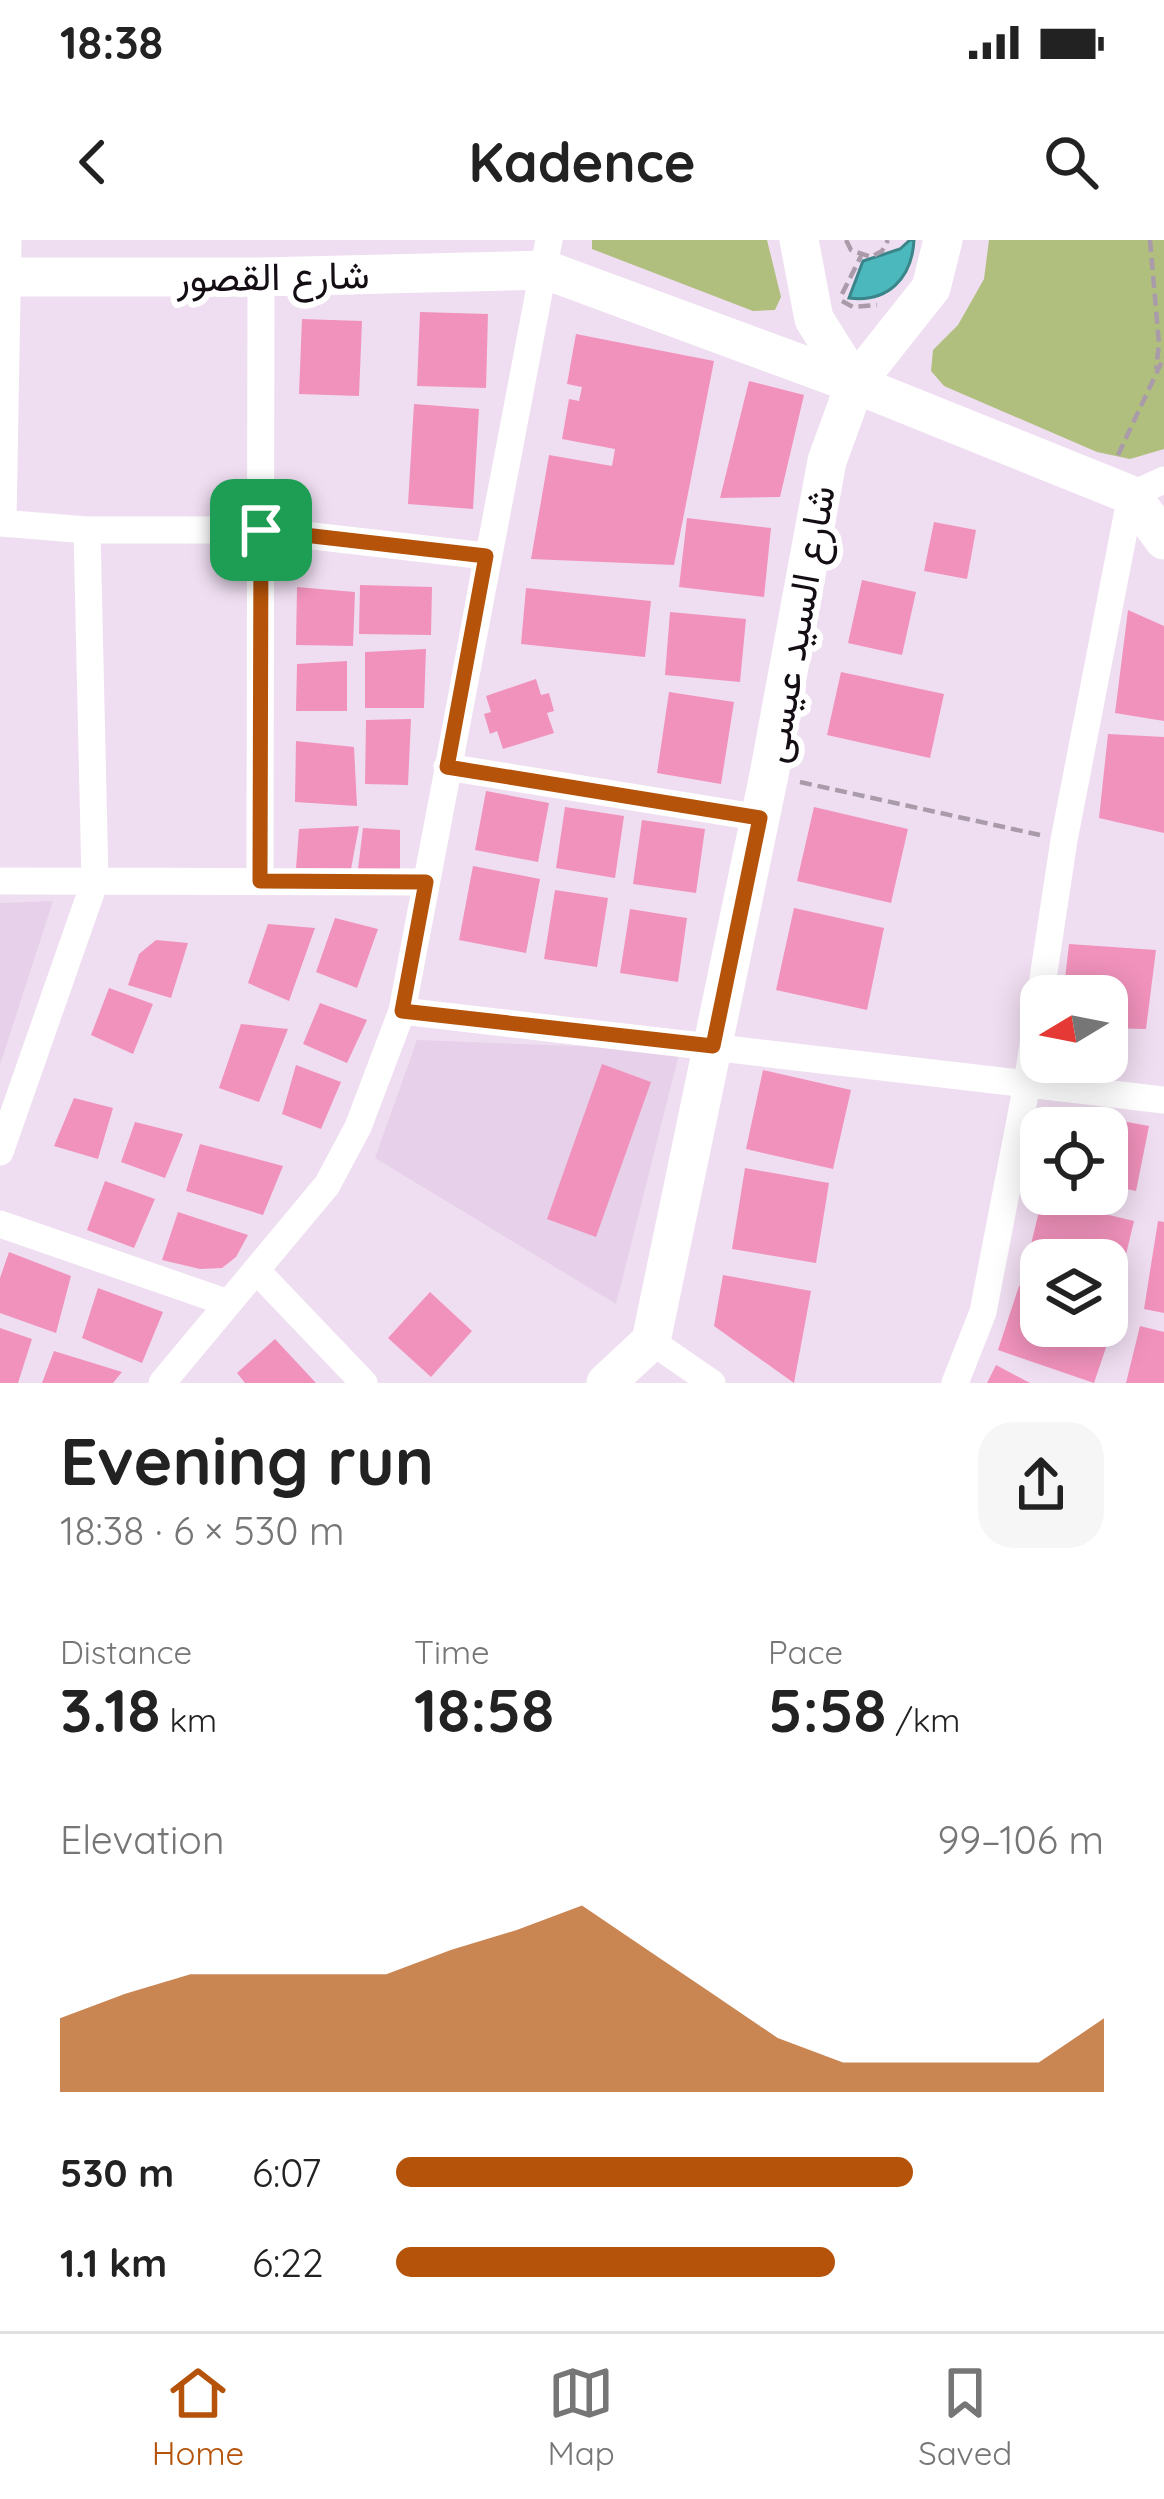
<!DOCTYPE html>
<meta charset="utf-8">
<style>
body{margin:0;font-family:Quicksand,Vazirmatn,sans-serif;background:#f6f6f6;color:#222;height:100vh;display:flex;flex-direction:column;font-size:45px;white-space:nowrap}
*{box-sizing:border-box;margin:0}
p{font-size:39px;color:#767676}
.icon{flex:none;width:66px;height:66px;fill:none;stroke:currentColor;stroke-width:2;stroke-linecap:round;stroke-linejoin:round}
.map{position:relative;height:1143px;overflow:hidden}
.drawer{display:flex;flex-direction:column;background:#fff;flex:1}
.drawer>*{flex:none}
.needle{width:78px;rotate:260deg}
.buttons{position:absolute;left:1020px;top:735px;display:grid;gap:24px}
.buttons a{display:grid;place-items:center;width:108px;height:108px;border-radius:24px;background:#fff;box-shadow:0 6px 30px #0003;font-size:60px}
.pin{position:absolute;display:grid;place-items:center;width:102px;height:102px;color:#fff;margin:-51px;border-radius:24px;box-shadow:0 6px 18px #0006}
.round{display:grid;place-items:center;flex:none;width:126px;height:126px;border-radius:36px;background:#f6f6f6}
.summary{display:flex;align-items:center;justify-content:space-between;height:204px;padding:0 60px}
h1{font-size:66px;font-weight:800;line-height:90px}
.metrics{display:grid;grid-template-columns:repeat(3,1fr);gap:18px;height:204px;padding:12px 60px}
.metrics div{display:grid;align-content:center}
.metrics b{font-size:60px;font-weight:800}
.metrics small{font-size:33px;font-weight:400}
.metrics p{font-size:33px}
.chart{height:336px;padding:24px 60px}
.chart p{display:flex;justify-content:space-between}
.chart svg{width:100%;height:216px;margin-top:12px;fill:#b45309;opacity:.7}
ul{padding:0 60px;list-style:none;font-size:39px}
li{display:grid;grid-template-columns:192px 144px 1fr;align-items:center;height:90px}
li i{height:30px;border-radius:15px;background:#b45309}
.status{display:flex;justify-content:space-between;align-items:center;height:84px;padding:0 60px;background:#fff;direction:ltr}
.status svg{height:33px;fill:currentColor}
header{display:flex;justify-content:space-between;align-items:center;height:156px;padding:0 60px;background:#fff;font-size:54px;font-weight:800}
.dock{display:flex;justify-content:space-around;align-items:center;height:168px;border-top:3px solid #e0e0e0;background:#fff;font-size:33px;color:#767676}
.dock a{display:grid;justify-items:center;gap:6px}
.dock .current{color:#b45309}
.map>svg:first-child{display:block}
.built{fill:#e7d0e9}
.green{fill:#b0bf7d}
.water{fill:#4ab8bc;stroke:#3a858a;stroke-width:3}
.building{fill:#f192bc}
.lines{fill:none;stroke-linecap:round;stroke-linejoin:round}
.path{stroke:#a99baa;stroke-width:4.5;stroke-dasharray:12 6;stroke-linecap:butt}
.street{stroke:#fff;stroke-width:27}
.secondary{stroke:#fff;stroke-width:39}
.route-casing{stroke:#fff;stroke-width:24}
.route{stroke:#b45309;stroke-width:15}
.labels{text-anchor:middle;stroke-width:12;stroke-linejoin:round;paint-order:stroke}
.street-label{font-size:39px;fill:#140e14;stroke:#fff}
</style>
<div class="status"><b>18:38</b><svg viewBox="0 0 49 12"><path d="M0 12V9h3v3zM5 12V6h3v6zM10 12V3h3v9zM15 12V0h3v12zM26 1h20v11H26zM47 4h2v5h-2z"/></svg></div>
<header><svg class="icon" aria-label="back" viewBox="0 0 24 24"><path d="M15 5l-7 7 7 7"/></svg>Kadence<svg class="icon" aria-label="search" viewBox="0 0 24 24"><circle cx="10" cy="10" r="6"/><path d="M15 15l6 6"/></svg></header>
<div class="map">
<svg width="1164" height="1143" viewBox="0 0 1164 1143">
<rect width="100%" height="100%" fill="#efdef1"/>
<path class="built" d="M53 661 0 825V663Z
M417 800 680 810 616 1064 375 918Z"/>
<path class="green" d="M592 0H767L781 57 775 70 753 71 592 9Z
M989 0H1164V209L1130 219 1097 212 944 146 931 131 933 110 958 85 984 39Z"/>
<path class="water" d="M910 0H914C912 38 888 63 849 58L863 21 900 9Z"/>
<path class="building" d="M420 72 488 74 486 148 417 146Z
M302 79 362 81 359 156 299 154Z
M576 94 714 121 674 325 531 319 549 215 612 226 615 209 562 199 569 159 579 161 582 147 567 144Z
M749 141 804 155 780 257 720 258Z
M414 164 479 169 473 269 408 264Z
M687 278 771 288 764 357 679 347Z
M934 282 976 290 967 339 924 331Z
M862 340 916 352 902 415 848 403Z
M360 345 432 347 431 395 359 394Z
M297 347 355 352 353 406 296 405Z
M526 348 651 361 645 417 521 404Z
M1128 370 1164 386V481L1115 473Z
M670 372 746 379 740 442 665 435Z
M426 409 424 468H365V412Z
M347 421V471H296L297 424Z
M841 432 944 454 930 518 827 495Z
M536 439 541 455 549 453 554 471 547 473 554 493 503 509 497 491 490 494 484 474 491 472 486 456Z
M669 452 734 462 721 544 657 533Z
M411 479 408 545 365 544 366 480Z
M1108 494 1164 497V593L1099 578Z
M296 501 354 507 357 566 295 562Z
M486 551 549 563 538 622 475 610Z
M565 567 624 576 615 638 556 628Z
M814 567 908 589 891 663 797 641Z
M642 580 705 589 696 653 633 644Z
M359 586 351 629 296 628 299 589Z
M363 588 400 590V631L358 629Z
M473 626 540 639 526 713 459 700Z
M555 650 608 658 597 727 544 719Z
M794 668 884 688 867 770 776 750Z
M630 669 687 678 678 742 620 733Z
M335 678 378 689 357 748 316 732Z
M268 684 315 688 289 761 248 743Z
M156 700 188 703 171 758 128 745 139 714Z
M1069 704 1156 710 1146 789 1107 788V756H1063Z
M109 748 153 764 133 814 91 795Z
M320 763 367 780 347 823 303 804Z
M241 784 288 789 259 862 219 848Z
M602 824 651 842 596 997 547 979Z
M296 825 341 842 321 889 282 874Z
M763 830 851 850 833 929 746 909Z
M74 858 113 868 98 919 54 906Z
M1062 870 1149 886 1136 951 1107 945V888H1059Z
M135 882 183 894 165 938 121 922Z
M200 904 283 926 263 975 186 951Z
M745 928 829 943 816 1023 732 1009Z
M105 941 155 959 134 1008 87 990Z
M1042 959 1134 981 1117 1052 1107 1049V1020H1041V1033L1025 1029Z
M178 972 248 995 236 1017 222 1028 200 1029 162 1020Z
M1158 981 1164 982V1073L1144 1069Z
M9 1012 71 1036 56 1093 0 1073V1038Z
M723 1035 811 1051 794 1143 714 1086Z
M1019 1046 1041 1053V1086H1107V1075L1116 1078 1094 1143 998 1110Z
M98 1048 163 1072 142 1123 82 1098Z
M430 1052 472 1091 431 1137 388 1098Z
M1140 1086 1164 1092V1143H1126Z
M0 1088 32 1099 18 1143H0Z
M275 1099 316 1143H245L237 1133Z
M54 1111 122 1132 113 1143H42Z
M996 1125 1030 1143H987Z"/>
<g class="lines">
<path class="path" d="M846 0 851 10 871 17 882 11 888 0
M1150 0 1159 104 1156 129
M842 54 861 16
M842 61 853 67 877 65
M1118 215 1164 117
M800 542 1040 595"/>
<path class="street" d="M0 283 87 290H261L486 316
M3 283 8 0
M447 527 761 578
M0 641 426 642
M260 642 261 37
M402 771 1164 860
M0 912 95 641 87 290
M0 984 228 1063
M256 1030 364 1143
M651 1101 712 1143
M162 1143 327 945 358 887 402 771 549 0
M955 1143 983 1072 1027 844 1064 600 1131 255 1164 240"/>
<path class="secondary" d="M799 0 814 79 855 144 931 48 943 0
M0 37H261L546 30 855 144 1131 255 1164 300
M606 1143 651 1101 769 535 827 221 855 144"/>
</g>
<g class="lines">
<defs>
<path id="route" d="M261 290 486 316 447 527 760 578 713 806 402 771 426 642 260 641Z"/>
</defs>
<use href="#route" class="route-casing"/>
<use href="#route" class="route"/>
</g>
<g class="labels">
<g class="street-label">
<text transform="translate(273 36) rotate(-1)" y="14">شارع القصور</text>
<text transform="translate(797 384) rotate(-80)" y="14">شارع السيد عيسى</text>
</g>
</g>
</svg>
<div class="buttons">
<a><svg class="needle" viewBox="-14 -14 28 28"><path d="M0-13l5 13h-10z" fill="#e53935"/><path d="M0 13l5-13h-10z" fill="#767676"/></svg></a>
<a><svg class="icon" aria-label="locate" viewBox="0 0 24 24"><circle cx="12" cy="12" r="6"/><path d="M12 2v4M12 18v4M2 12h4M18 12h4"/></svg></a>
<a><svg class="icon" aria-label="layers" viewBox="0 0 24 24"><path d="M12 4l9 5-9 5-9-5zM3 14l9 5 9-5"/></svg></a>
</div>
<div class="pin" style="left:261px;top:290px;background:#1e9e55"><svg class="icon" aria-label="arrive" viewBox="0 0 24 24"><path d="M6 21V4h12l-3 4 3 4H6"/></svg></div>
</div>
<section class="drawer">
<div class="summary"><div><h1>Evening run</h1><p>18:38 · 6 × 530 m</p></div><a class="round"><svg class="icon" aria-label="share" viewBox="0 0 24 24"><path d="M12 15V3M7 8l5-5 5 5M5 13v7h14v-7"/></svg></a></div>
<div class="metrics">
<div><p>Distance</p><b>3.18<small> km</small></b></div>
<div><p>Time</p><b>18:58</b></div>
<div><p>Pace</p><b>5:58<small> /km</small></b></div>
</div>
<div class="chart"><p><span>Elevation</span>99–106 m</p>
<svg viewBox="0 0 160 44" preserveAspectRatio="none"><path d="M0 44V29L10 24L20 20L30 20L40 20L50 20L60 15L70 11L80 6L90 15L100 24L110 33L120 38L130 38L140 38L150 38L160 29V44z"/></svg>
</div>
<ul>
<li><b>530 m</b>6:07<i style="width:73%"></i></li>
<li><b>1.1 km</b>6:22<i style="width:62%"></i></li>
</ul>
</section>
<nav class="dock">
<a class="current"><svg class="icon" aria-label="home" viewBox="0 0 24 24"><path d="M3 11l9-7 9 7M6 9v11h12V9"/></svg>Home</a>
<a><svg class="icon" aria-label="map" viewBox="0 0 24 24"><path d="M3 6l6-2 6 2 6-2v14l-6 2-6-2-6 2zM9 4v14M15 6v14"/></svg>Map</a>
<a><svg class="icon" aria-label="saved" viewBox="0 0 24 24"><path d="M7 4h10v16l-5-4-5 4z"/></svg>Saved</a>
</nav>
